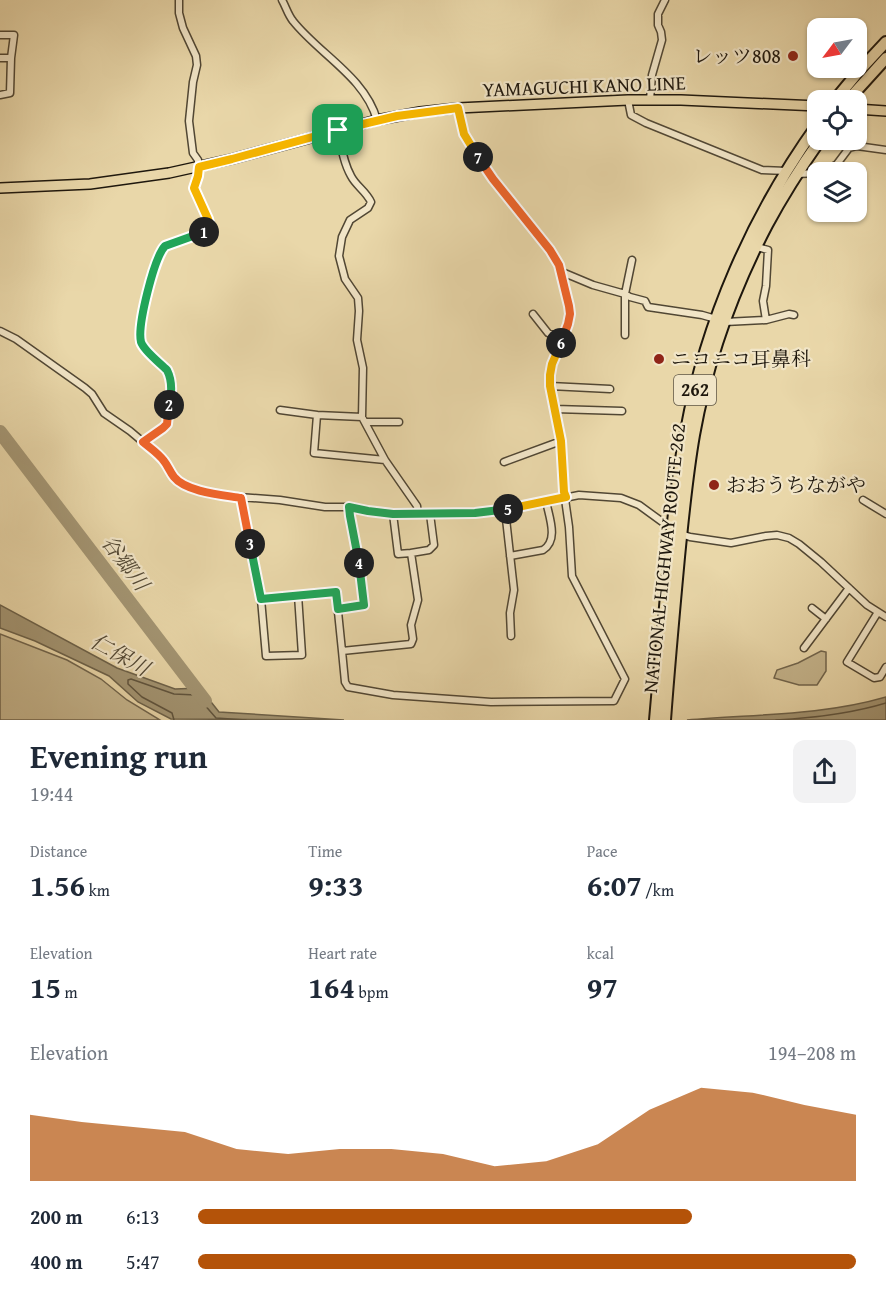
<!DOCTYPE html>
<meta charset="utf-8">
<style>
body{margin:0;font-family:"Gentium Book Plus","Noto Serif JP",serif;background:#f2f2f3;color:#1f2937;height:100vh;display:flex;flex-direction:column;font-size:22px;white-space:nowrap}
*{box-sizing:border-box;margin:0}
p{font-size:20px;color:#747a83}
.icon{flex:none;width:33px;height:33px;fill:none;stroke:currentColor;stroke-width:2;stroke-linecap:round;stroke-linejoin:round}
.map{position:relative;height:720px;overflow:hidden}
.details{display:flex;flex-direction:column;background:#fff;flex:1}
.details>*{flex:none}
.needle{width:39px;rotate:238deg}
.tools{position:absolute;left:807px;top:18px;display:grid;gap:12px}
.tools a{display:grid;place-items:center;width:60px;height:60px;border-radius:12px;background:#fff;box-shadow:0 2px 4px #0004;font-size:30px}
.pin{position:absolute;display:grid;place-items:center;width:51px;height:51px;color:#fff;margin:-26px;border-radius:12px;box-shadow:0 3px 9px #0006}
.km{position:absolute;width:30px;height:30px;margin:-15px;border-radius:50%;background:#222;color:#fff;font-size:16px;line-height:30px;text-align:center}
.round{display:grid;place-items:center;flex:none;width:63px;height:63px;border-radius:12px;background:#f2f2f3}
.head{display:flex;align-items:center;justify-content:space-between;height:102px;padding:0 30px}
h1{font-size:33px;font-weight:800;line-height:45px}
.stats{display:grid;grid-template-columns:repeat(3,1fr);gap:9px;height:102px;padding:6px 30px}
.stats div{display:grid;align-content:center}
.stats b{font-size:30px;font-weight:800}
.stats small{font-size:16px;font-weight:400}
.stats p{font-size:16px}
.chart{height:168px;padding:12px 30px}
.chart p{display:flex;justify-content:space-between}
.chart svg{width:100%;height:108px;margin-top:6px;fill:#b45309;opacity:.7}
ul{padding:0 30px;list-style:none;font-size:20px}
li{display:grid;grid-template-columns:96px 72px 1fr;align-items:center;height:45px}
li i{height:15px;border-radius:8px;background:#b45309}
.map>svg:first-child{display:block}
.green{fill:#c6b68e;stroke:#72664e;stroke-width:1.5}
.water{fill:#a49674;stroke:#6e634b;stroke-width:1.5}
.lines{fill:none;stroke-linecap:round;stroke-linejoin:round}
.shore{stroke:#615640;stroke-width:1.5}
.river{stroke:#a49674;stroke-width:14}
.minor-casing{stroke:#514734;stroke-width:9}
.primary-casing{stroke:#1e170d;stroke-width:12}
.trunk-casing{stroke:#1e170d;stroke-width:14}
.minor{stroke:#f1e5c7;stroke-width:6}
.primary{stroke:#e9d7a9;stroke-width:9}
.trunk{stroke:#e9d7a9;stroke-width:10}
.split-1-casing{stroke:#fff;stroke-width:12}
.split-2-casing{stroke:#fff;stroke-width:12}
.split-3-casing{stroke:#fff;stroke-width:12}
.split-4-casing{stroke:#fff;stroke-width:12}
.split-5-casing{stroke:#fff;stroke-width:12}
.split-6-casing{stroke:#fff;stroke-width:12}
.split-7-casing{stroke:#fff;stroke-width:12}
.split-8-casing{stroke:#fff;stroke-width:12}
.split-1{stroke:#f5b400;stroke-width:8}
.split-2{stroke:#22a559;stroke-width:8}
.split-3{stroke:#f0652b;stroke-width:8}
.split-4{stroke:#22a559;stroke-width:8}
.split-5{stroke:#22a559;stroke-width:8}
.split-6{stroke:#f5b400;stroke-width:8}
.split-7{stroke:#f0652b;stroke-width:8}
.split-8{stroke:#f5b400;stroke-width:8}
.poi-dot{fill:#8f2418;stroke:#f1e5c7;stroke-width:2}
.labels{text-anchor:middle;stroke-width:4.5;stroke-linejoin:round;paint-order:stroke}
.shield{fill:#f1e5c7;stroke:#5d5545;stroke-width:1.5}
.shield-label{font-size:18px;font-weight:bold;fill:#1e170d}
.poi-label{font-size:20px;fill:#1e170d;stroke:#f1e5c7;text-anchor:start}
.street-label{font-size:20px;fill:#1e170d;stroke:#f1e5c7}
.water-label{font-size:21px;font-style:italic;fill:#544a36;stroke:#f1e5c7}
</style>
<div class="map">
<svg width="886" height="720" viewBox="0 0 886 720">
<rect width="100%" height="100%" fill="#e9d7a9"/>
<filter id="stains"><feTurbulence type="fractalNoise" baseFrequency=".00333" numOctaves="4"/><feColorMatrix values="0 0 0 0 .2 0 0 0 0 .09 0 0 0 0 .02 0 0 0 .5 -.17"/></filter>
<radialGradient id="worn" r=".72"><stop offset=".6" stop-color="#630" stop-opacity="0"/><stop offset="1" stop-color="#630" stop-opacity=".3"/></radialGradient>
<path class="green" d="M0 634 67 660 101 679 127 700 160 720H0Z
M821 651 826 652V671L817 685H799L774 678 777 670 798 663Z"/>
<path class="water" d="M0 605 117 668 175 689 200 688 219 712 344 720 171 719 138 702 109 676 35 641 0 628Z
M886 697V720H687C754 714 821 716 886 697Z"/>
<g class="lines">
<path class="shore" d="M174 720 172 713 142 697 128 684V680L131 679 174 694 196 695 216 718 246 720
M776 720C813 718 850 714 886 703"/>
<path class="river" d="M0 432 205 701"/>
<defs>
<path id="minor" d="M282 0C286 7 288 15 293 21 319 54 365 77 377 120
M0 35H14L11 58
M0 58H11L10 93 0 95
M628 100 631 115 646 123 762 170 786 171
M650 100 652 75 662 40 661 32 658 25V14L665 0
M338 130C341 145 343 162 351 176 356 186 366 191 371 202L368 208 350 220 342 237 339 256 345 279 358 298 359 311 357 340 363 368 362 417 385 460 417 506 418 514
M824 172 837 164 849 148 857 146 886 150
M797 174 818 173
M757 247 768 250 766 286 763 301 766 320
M632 260 625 294 630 297 645 301 648 307 702 315 716 319
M562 272 593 285 625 294V335
M533 314 548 333 563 338
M725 322 766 320 789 314 794 315
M0 331 16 339 85 388 92 394 104 413 130 431 162 458 174 477 181 483 192 488 225 496 280 500 325 507H349L368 511 393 514 475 513 505 510 579 495 621 498 639 505 672 529 681 534 690 537 731 543 766 536 777 535 789 538 799 544 821 562 867 605 886 617
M550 386 610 389
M555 409 622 411
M280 410 317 415
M362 417 317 415 314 453 385 460
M365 422H399
M143 442C149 436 161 433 165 426 168 421 168 413 169 408 171 396 175 383 168 371 161 361 148 355 142 344 135 330 155 257 166 246L207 231 210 227 208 219 194 188 198 176V160L193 153 189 121 193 82 197 65 196 56 183 28 179 13V0
M504 462 561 441
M241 498 261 599 266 656 302 655 298 595
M863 500 886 514
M505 510 514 590 510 613 511 636
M411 553 429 550 434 545 430 514
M510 556 543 550C559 540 549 517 546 501
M261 599 336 592 342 651 411 644 413 639 411 625 418 600 411 553 398 554 393 514
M338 608 364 605 357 551 350 516 349 507
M812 608 826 619
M878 612 847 662 874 678 880 677 886 667
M804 648 849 588
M342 651 345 682 348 687 393 695 491 702 614 701 625 679 572 576 569 527 564 492 561 441 550 386 552 364 569 324 570 314 569 306 562 272 559 265 550 250 493 179 470 146 464 134 458 108"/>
<path id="primary" d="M856 109 886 111
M0 188 90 184 169 173 232 159 377 120 420 112 458 108 628 100H681L818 106"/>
<path id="trunk" d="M835 100 859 71 886 42
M848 100 886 58
M655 720C659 675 663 629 667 584 672 533 676 481 686 431 706 321 753 214 818 124
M665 720C669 666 674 611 679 557 683 516 687 475 694 435 707 362 733 290 767 225 783 195 801 167 820 140"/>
</defs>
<use href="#minor" class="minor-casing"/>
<use href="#primary" class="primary-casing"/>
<use href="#trunk" class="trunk-casing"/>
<use href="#minor" class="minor"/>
<use href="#primary" class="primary"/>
<use href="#trunk" class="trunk"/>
</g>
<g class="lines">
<defs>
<path id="split-1" d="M204 232 207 231 210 227 208 219 194 188 198 176 199 167 232 159 338 130"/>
<path id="split-2" d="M169 405C172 393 173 382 167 370 160 363 144 351 141 342 137 326 154 258 165 246L204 232"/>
<path id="split-3" d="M169 405 167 424 163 428 143 442C150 448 158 453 164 461 168 466 170 472 174 477 186 492 223 495 241 498L250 544"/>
<path id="split-4" d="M250 544 261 599 336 592 338 609 364 605 359 563"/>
<path id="split-5" d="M359 563 350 516 349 507 368 511 393 514 475 513 508 509"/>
<path id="split-6" d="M508 509 566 497 564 492 561 441 550 386V375L552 364 561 343"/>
<path id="split-7" d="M478 157 493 179 550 250 559 265 569 306 570 314 568 324 561 343"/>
<path id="split-8" d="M338 130 397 116 458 108 464 134 478 157"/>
</defs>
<use href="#split-1" class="split-1-casing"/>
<use href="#split-2" class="split-2-casing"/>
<use href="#split-3" class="split-3-casing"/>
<use href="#split-4" class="split-4-casing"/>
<use href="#split-5" class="split-5-casing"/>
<use href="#split-6" class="split-6-casing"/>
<use href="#split-7" class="split-7-casing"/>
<use href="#split-8" class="split-8-casing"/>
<use href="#split-1" class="split-1"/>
<use href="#split-2" class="split-2"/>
<use href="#split-3" class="split-3"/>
<use href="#split-4" class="split-4"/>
<use href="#split-5" class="split-5"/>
<use href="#split-6" class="split-6"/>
<use href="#split-7" class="split-7"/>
<use href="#split-8" class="split-8"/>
</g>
<g class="poi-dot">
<circle cx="793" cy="56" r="6"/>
<circle cx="659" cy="359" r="6"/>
<circle cx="714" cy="485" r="6"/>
</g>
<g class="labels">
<rect class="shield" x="674" y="375" width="42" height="30" rx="4.5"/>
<g class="shield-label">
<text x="695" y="396">262</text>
</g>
<g class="poi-label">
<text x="781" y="63" text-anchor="end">レッツ808</text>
<text x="671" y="366">ニコニコ耳鼻科</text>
<text x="726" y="492">おおうちながや</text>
</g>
<g class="street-label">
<text transform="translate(584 86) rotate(-2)" y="7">YAMAGUCHI KANO LINE</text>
<text transform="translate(664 558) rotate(-84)" y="7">NATIONAL HIGHWAY ROUTE 262</text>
</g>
<g class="water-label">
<text transform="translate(125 563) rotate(53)" y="7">谷郷川</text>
<text transform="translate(120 655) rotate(29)" y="7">仁保川</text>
</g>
</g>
<rect width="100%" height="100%" filter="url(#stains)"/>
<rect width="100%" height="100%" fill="url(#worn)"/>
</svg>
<div class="tools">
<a><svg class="needle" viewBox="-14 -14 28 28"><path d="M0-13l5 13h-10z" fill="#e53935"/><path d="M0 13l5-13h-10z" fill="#747a83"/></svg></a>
<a><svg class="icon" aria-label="locate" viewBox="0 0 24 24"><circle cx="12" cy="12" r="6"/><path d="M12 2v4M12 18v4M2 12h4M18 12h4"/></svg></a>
<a><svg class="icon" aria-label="layers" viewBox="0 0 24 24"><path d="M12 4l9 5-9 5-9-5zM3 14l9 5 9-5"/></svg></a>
</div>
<div class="pin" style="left:338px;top:130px;background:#1e9e55"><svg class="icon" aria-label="arrive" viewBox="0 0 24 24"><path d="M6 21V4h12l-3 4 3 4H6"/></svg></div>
<b class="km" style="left:204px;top:232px">1</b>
<b class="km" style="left:169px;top:405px">2</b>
<b class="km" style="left:250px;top:544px">3</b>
<b class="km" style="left:359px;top:563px">4</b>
<b class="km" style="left:508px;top:509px">5</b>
<b class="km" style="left:561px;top:343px">6</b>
<b class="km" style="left:478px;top:157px">7</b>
</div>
<section class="details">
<div class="head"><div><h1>Evening run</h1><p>19:44</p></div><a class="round"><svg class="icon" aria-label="share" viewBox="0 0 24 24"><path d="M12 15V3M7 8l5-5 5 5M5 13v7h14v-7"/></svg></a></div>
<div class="stats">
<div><p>Distance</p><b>1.56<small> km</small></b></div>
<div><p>Time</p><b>9:33</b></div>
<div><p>Pace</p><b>6:07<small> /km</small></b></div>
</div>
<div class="stats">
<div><p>Elevation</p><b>15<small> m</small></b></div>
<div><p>Heart rate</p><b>164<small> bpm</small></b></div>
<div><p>kcal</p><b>97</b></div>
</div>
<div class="chart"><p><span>Elevation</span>194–208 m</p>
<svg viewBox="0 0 160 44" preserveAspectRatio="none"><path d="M0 44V17L10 20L20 22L30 24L40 31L50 33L60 31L70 31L80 33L90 38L100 36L110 29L120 15L130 6L140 8L150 13L160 17V44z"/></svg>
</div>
<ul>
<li><b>200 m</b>6:13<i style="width:75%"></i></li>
<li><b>400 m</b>5:47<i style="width:100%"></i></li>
</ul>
</section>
